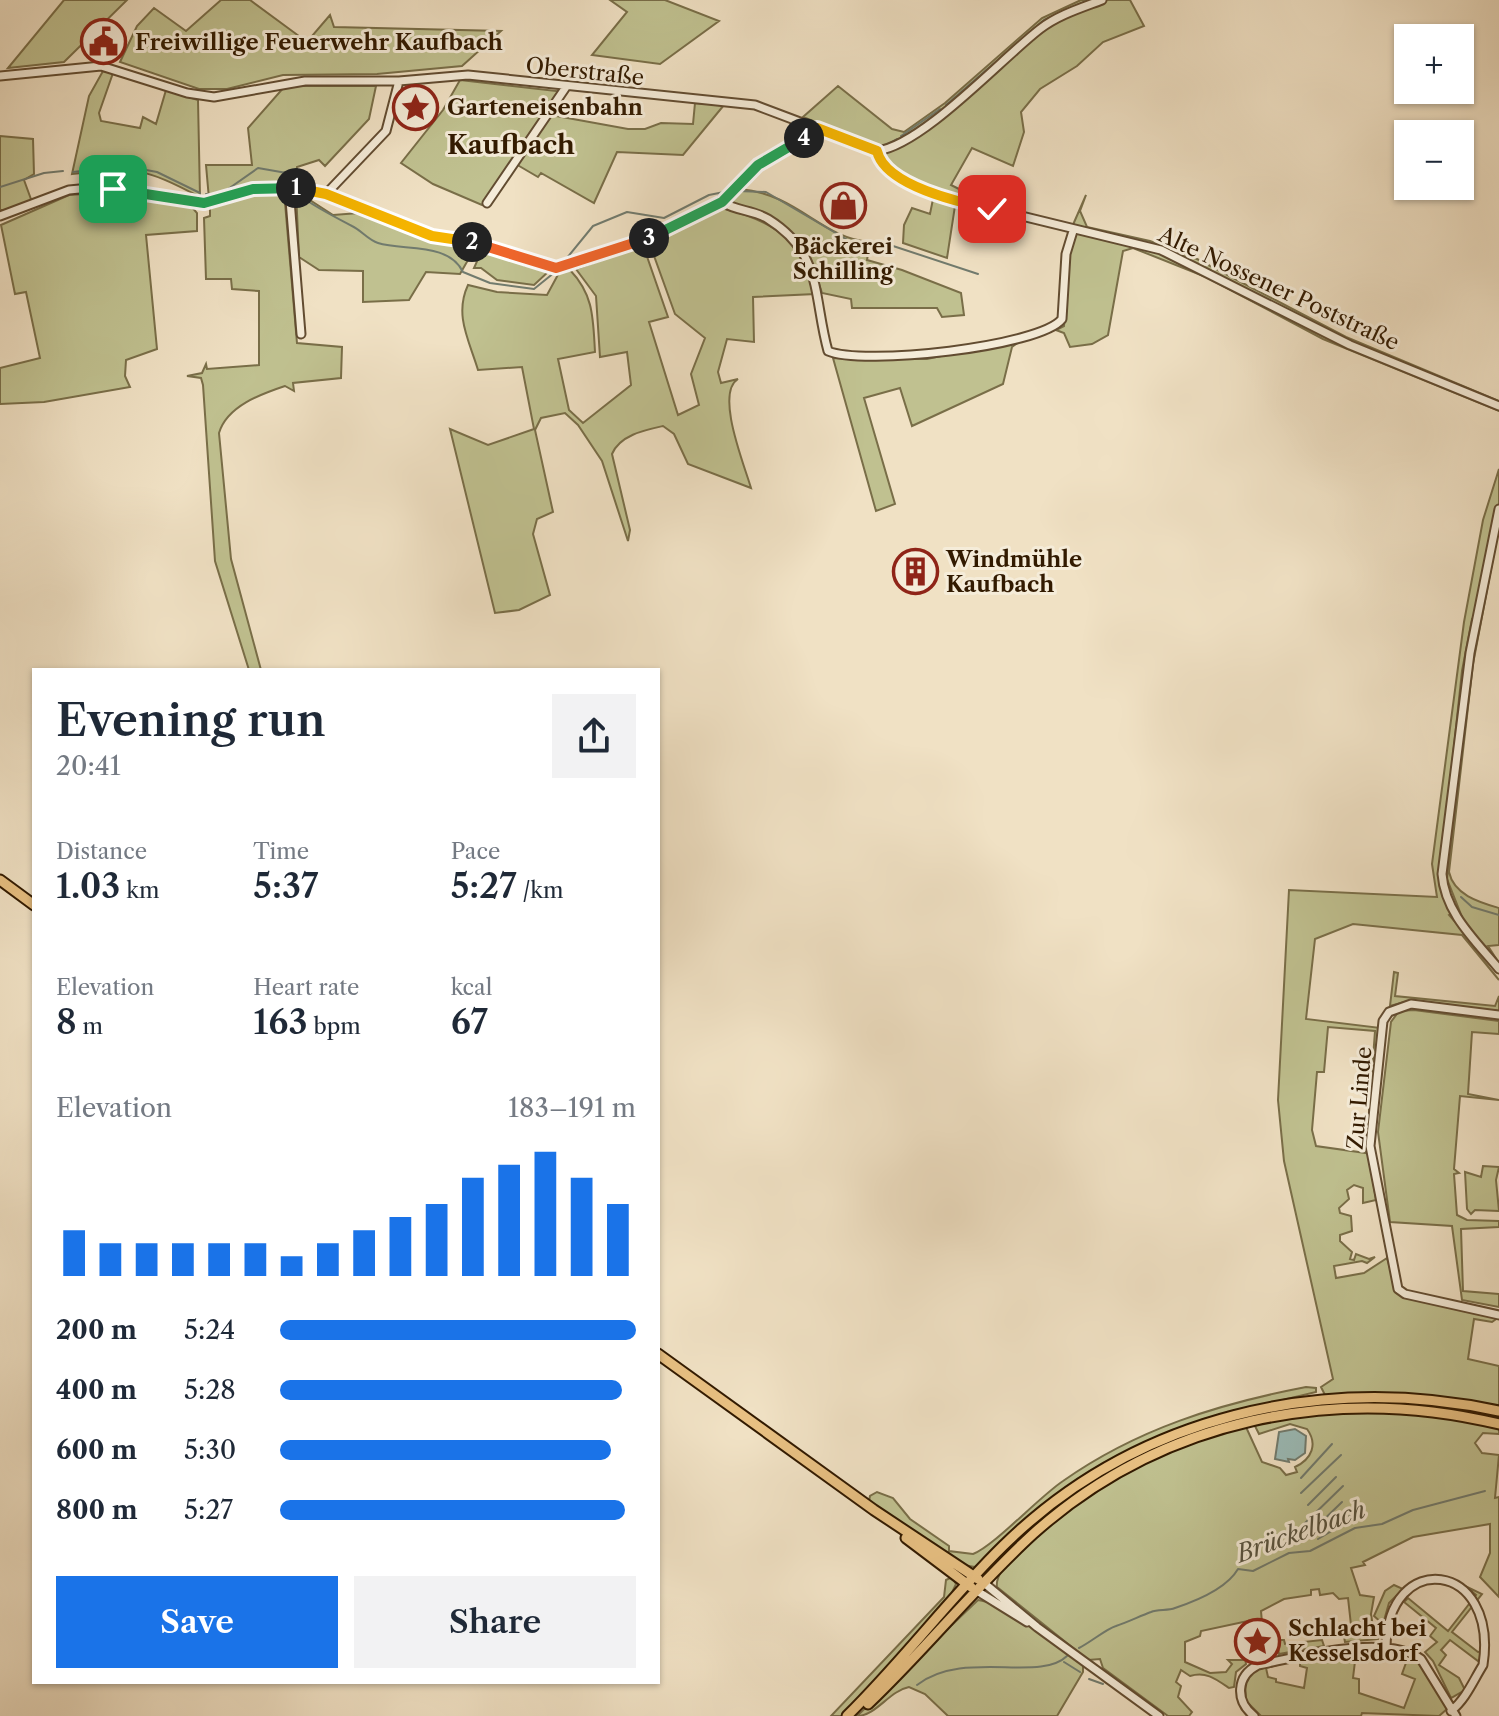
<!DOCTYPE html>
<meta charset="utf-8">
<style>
body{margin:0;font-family:"Libre Caslon Text",serif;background:#f2f2f3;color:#1f2937;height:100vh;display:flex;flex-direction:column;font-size:30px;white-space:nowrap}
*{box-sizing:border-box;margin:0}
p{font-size:26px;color:#747a83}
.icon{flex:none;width:44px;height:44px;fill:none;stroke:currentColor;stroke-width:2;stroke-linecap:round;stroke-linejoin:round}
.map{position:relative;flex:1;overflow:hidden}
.details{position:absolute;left:32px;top:668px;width:628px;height:1016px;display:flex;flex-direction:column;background:#fff;border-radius:0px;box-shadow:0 2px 6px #0004}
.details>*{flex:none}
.buttons{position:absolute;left:1394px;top:24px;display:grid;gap:16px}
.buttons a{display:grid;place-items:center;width:80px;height:80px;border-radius:0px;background:#fff;box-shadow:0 2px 6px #0004;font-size:40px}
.pin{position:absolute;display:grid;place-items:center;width:68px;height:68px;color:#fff;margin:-34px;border-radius:16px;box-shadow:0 4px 12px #0006}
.km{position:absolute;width:40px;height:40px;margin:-20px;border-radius:50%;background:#222;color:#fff;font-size:22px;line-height:40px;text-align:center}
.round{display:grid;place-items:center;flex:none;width:84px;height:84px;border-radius:0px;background:#f2f2f3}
.summary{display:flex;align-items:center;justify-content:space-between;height:136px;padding:0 24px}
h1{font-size:44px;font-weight:600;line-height:60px}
.stats{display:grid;grid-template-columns:repeat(3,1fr);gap:12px;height:136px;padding:8px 24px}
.stats div{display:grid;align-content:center}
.stats b{font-size:34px;font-weight:600}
.stats small{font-size:22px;font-weight:400}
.stats p{font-size:22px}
.chart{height:224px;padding:16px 24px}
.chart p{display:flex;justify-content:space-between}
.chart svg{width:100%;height:144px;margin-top:8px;stroke:#1a73e8;stroke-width:6}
.cta{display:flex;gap:16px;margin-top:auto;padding:16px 24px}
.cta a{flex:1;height:92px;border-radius:0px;background:#1a73e8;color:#fff;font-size:32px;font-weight:600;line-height:92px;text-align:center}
.cta a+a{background:#f2f2f3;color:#1f2937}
ul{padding:0 24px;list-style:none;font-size:26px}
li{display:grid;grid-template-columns:128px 96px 1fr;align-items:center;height:60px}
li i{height:20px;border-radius:10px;background:#1a73e8}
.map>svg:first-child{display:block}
.green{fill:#c0c190;stroke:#796e48;stroke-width:2}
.water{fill:#9bbcb8;stroke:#717b6e;stroke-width:2}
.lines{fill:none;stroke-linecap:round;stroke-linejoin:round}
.stream{stroke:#717b6e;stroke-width:2}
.minor-casing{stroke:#624c31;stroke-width:11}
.major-casing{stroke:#321a00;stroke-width:13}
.minor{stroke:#f5ecd9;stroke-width:7}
.major{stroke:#e8c082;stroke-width:9}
.split-1-casing{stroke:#fff;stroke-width:16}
.split-2-casing{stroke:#fff;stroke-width:16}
.split-3-casing{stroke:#fff;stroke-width:16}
.split-4-casing{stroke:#fff;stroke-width:16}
.split-5-casing{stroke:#fff;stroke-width:16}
.split-1{stroke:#22a559;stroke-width:10}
.split-2{stroke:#f5b400;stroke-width:10}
.split-3{stroke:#f0652b;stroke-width:10}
.split-4{stroke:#22a559;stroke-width:10}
.split-5{stroke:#f5b400;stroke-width:10}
.labels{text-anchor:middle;stroke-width:6;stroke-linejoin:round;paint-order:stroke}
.poi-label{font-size:22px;font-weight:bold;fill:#321a00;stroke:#f5ecd9;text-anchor:start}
.street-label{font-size:22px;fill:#321a00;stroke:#f5ecd9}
.water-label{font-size:24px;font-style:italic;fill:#575340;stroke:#f5ecd9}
.quarter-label{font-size:26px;font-weight:bold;fill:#321a00;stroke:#f5ecd9}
</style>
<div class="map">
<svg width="1499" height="1716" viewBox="0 0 1499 1716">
<rect width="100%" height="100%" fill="#f0e1c4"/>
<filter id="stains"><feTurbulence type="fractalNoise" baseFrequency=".0025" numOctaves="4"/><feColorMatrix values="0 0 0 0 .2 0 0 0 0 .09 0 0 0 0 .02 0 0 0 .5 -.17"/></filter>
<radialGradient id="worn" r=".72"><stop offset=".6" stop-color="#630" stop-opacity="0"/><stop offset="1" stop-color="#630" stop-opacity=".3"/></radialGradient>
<path class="green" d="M64 0H127L64 62 8 68Z
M221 0H250L307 42 330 15 334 27 501 31 462 66 377 74 283 75 227 89H199L120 62 137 26 154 8 186 31Z
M610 0H665L719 21 660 64 592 55 627 12Z
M1081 0H1130L1144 26 1103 42 1077 66 1040 89 1021 112 1024 132 1013 166 972 148 951 185 961 190 956 199 935 192 896 171 869 143 803 117 838 86 892 129 904 132 945 103 1042 18Z
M103 71 113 73 99 113 101 121 140 128 143 117 156 124 166 90 198 100 200 197C145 168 133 166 72 174L89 96Z
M460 80 565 92 551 115 628 129H645L661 123 693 124 695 103 724 105 683 155 617 152 594 203 541 173 538 177 514 163 482 205 433 184 401 163 443 110Z
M285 86H376L369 119 325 166 319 160 297 167 296 184 252 186 209 199 206 165H252L248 128Z
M0 136 33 139 34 174 24 180 32 202 11 210H0Z
M740 189C798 194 822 239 870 242L867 260 902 270 961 293 964 315 942 317 937 308H852L851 299 822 293C806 241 786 217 731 204L730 201Z
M284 191 297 343 342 347 341 378 293 383 294 391 285 386C261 394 227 406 219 433L231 559 261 670H249L215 561 203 385 201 378 187 376 202 373 206 364 207 369 259 365V291L232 289 231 279H206L204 218 210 216V206L254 193Z
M296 191 333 215 359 213 472 253 460 274 426 272 409 300 363 302V271L319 270 299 257Z
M110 192 191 206 197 213V231L146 235 157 349 126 360 125 376 130 387 44 402 0 404V368L40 358 26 292 15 294 1 225 69 195Z
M1086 195 1080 211 1087 227 1150 241 1197 259 1346 337 1499 401V411L1323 339 1206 277 1133 248 1123 251 1108 335 1092 344 1070 347 1064 333 1056 330 1064 326 1069 249 1077 229 1072 227Z
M933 199 955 206 947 258 903 243 904 225 912 208 930 214Z
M721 208C775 221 800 238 815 294L753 297 754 342 727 339 718 372 721 383 738 379C715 393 744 464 751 488L688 464 674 434 663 426C645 430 620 435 612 454L630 530 628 541 602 461 578 425 565 413 541 418 535 430 553 512 537 519 533 534 550 595 519 610 495 613 450 429 488 445 534 429 522 367 478 370C469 340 454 315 468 285L497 292 547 295 560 271 570 270C594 295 593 319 595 352L558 359 569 410 583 423 631 385 627 352 600 357 596 296 576 269 643 245 668 317 649 322 678 415 699 405 691 374 705 338 675 314 649 242Z
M483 248 543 271H549L534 285 497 280 481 268H474Z
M1023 339 1012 347 1003 384 912 426 900 388 864 398 895 504 876 511 833 358 927 359Z
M1499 469V527L1473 664 1449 872C1454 895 1479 902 1499 908V945L1488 946 1499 963 1464 922 1447 879 1478 621 1472 619 1462 671 1440 878 1452 913 1449 915 1471 940 1469 942 1499 980 1462 935 1353 924 1315 939 1306 1019 1380 1028 1384 1014 1368 1128 1375 1031 1328 1027 1324 1072H1317L1312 1130 1316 1146 1366 1153 1367 1142 1376 1200 1363 1203V1188L1354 1185 1347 1190 1349 1199 1339 1208 1340 1213 1351 1216 1352 1231 1340 1235V1241L1352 1252 1350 1259 1354 1260 1356 1254 1369 1259 1375 1257 1367 1263 1362 1261 1334 1266 1336 1278 1364 1273 1387 1258 1396 1289 1499 1317 1492 1322 1474 1319 1468 1359 1499 1366V1408L1407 1394 1325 1395 1321 1387 1333 1379 1284 1161 1278 1100 1289 890 1437 897 1432 864 1464 622 1483 520Z
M1394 972 1398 973 1395 996 1495 1006 1499 996V1011L1408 1001 1390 1006Z
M1414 1010 1499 1021V1034L1472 1032 1468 1094 1499 1100 1460 1096 1454 1169 1459 1173 1454 1174 1457 1215 1467 1220 1499 1221V1227L1461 1229 1463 1291 1499 1294V1307L1462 1300 1452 1226 1390 1222 1378 1132 1391 1022 1399 1011Z
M1483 1166 1499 1167 1496 1180 1499 1211 1475 1210 1471 1214 1467 1209 1465 1172 1481 1177Z
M1306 1387 1316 1388V1392L1204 1419 1133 1449 1048 1502 975 1567 963 1565 869 1501 870 1496 877 1492 893 1498 910 1519 949 1546V1551L973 1554C994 1546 1039 1497 1063 1481 1137 1429 1218 1404 1306 1387Z
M1350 1410 1435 1416 1499 1428V1434L1483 1433 1475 1443 1482 1453 1499 1455 1495 1498 1499 1497V1597L1480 1577 1490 1553V1524L1413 1537 1363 1562 1365 1565 1351 1568 1360 1595 1374 1597 1371 1614 1373 1627 1381 1631 1378 1639 1345 1642 1342 1626 1351 1625 1348 1598 1339 1599 1333 1593 1320 1595 1319 1589 1311 1590V1595L1284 1599 1261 1611 1263 1634H1270L1263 1656 1250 1661 1248 1621 1201 1631 1200 1636 1185 1642V1662L1210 1673 1226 1672 1232 1664 1228 1660H1243L1242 1638 1246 1664 1236 1672 1234 1687 1229 1688C1216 1679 1206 1671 1190 1676L1181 1670 1176 1682 1181 1686 1178 1697 1192 1712 1189 1716H1168L1103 1668 1100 1659 1088 1660 997 1587C991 1551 1137 1464 1170 1450 1194 1439 1221 1434 1246 1427L1262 1462 1280 1468 1286 1475 1297 1472 1295 1467C1312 1459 1318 1444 1307 1429L1290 1424 1259 1434 1254 1424Z
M952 1577 956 1584 949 1599 843 1716H831L944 1597 946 1580Z
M1394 1585 1403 1589 1389 1603 1383 1624 1374 1616 1385 1591Z
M1465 1586 1482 1594 1452 1632 1478 1652 1486 1651 1478 1661 1450 1640 1441 1650 1446 1655 1439 1665 1459 1678 1465 1690 1451 1698 1433 1661 1425 1652 1437 1642 1430 1636 1436 1628 1404 1602 1408 1598 1448 1631 1476 1595Z
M978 1600C1008 1604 1058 1645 1083 1664V1672L1057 1716H948L925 1694 909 1687C889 1691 876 1716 857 1716Z
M1276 1640H1284L1285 1644 1322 1640 1324 1646 1279 1654Z
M1360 1651 1395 1652 1356 1653 1353 1678 1359 1679V1693L1404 1708 1415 1679 1402 1674 1407 1660 1400 1658 1404 1653 1421 1662 1447 1709 1439 1716 1362 1713 1361 1716H1261L1246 1701 1245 1681 1255 1670 1293 1661 1266 1668 1268 1677 1276 1679V1682L1304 1688 1307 1668 1300 1666V1660Z"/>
<path class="water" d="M1295 1429 1306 1436 1305 1453 1295 1460 1288 1459 1289 1462 1275 1459 1279 1432Z"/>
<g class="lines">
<path class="stream" d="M946 105 1044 20 1088 0
M816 124 846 135
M901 136 940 109
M888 144 897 139
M73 172 125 166 157 172 200 193
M0 187 44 173 63 171
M738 191 766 192 851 242 887 244 978 274
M301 192 303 198C319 209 335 217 352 226 361 230 368 240 378 243 403 251 449 242 463 272L490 283 534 289 555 272
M206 194H221L258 168 298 175 300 184
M562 264 593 226 627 212 664 218 709 195 724 192
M1461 897 1472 907 1499 915
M1301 1478 1332 1444
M1301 1493 1341 1455
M1308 1505 1336 1477
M1304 1524 1343 1486
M1310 1533 1342 1502
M1318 1539 1345 1523 1352 1512
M1079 1648C1091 1642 1106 1629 1116 1626 1128 1622 1140 1616 1151 1612 1158 1609 1168 1611 1175 1608 1196 1601 1227 1588 1238 1569L1253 1571 1289 1553 1310 1551 1355 1528 1382 1524 1413 1510 1485 1491
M1064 1662 1080 1672
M1089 1679 1103 1684
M917 1685C964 1649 1039 1683 1067 1656"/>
<defs>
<path id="minor" d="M0 76 101 66 187 93 214 97 305 81H399L468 75 755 105 877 151C923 145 1002 58 1040 29 1058 15 1081 8 1102 0
M877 151 878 157 894 173 935 195 1161 250 1350 345 1499 406
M289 188 301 334
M326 194 386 131 399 81
M722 202C736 211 754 210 768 219 823 253 813 297 828 351 862 366 1040 347 1062 319L1066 254 1073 231
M487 203 566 87
M0 216 69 190 90 188 204 203 253 189 301 188 326 194 432 236 490 246 526 261 556 268 644 240 712 208 758 165 817 128
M1499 509 1470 653 1442 874C1445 913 1475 940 1499 969
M1499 1015 1411 1004 1389 1012 1383 1021 1370 1146 1398 1289 1405 1294 1499 1315
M984 1583 1037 1627 1159 1716
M977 1591 1027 1622
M1386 1648C1387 1548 1499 1560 1483 1665 1473 1681 1466 1699 1451 1711
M1254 1716C1235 1701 1236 1676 1258 1665 1299 1657 1385 1633 1421 1659L1456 1716"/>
<path id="major" d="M0 880 34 905
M658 1354 874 1510 978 1579
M906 1538 971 1587
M868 1704C925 1650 975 1587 1033 1534 1161 1419 1334 1384 1499 1424
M847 1716C902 1662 948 1600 1003 1546 1135 1416 1322 1373 1499 1411"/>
</defs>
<use href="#minor" class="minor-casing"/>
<use href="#major" class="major-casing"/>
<use href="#minor" class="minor"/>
<use href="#major" class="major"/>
</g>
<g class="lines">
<defs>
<path id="split-1" d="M113 189 204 203 253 189 296 188"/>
<path id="split-2" d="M296 188 326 194 432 236 472 242"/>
<path id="split-3" d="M472 242 556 268 649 238"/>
<path id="split-4" d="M649 238 722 202 758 165 804 138"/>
<path id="split-5" d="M804 138 817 128 877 151C885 186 962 203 992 209"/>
</defs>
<use href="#split-1" class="split-1-casing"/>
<use href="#split-2" class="split-2-casing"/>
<use href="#split-3" class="split-3-casing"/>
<use href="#split-4" class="split-4-casing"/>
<use href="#split-5" class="split-5-casing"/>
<use href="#split-1" class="split-1"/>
<use href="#split-2" class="split-2"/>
<use href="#split-3" class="split-3"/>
<use href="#split-4" class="split-4"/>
<use href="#split-5" class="split-5"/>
</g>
<defs>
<symbol id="civic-ring" viewBox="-11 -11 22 22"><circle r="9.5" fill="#f5ecd9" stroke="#8f2418" stroke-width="1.5"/><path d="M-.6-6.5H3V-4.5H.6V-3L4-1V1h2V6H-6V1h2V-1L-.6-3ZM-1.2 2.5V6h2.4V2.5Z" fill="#8f2418"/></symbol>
<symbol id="sight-ring" viewBox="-11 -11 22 22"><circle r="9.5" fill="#f5ecd9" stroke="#8f2418" stroke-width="1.5"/><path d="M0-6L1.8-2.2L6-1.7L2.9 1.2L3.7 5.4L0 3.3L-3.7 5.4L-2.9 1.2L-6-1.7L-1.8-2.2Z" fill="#8f2418"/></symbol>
<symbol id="shop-ring" viewBox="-11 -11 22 22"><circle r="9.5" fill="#f5ecd9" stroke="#8f2418" stroke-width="1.5"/><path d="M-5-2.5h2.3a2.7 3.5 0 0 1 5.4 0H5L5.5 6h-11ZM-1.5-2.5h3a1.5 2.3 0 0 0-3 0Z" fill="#8f2418"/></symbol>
<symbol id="building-ring" viewBox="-11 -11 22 22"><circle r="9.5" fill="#f5ecd9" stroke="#8f2418" stroke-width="1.5"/><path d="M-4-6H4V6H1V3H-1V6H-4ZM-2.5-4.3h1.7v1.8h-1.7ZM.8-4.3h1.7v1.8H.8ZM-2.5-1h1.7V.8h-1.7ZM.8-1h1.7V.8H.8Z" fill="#8f2418"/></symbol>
</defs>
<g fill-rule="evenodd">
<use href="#civic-ring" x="78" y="16" width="51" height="51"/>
<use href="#sight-ring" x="390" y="82" width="51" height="51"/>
<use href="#shop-ring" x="818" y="180" width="51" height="51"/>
<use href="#building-ring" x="890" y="546" width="51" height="51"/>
<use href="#sight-ring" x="1232" y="1616" width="51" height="51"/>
</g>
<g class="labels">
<g class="poi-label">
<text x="135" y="50">Freiwillige Feuerwehr Kaufbach</text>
<text x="447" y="115">Garteneisenbahn</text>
<text x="843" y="254" text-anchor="middle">Bäckerei<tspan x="843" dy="25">Schilling</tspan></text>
<text x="946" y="567">Windmühle<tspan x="946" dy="25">Kaufbach</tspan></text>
<text x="1288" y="1636">Schlacht bei<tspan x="1288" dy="25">Kesselsdorf</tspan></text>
</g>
<g class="street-label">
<text transform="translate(585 71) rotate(6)" y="8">Oberstraße</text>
<text transform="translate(1279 288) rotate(25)" y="8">Alte Nossener Poststraße</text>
<text transform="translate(1359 1098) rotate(-85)" y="8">Zur Linde</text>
</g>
<g class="water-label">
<text transform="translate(1301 1532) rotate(-20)" y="8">Brückelbach</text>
</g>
<g class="quarter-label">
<text x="511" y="154">Kaufbach</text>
</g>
</g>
<rect width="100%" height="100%" filter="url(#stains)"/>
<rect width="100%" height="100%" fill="url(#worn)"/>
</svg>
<div class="buttons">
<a>+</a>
<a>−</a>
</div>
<div class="pin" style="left:113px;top:189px;background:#1e9e55"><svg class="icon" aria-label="arrive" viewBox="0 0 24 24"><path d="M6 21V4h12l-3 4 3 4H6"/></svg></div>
<div class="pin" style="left:992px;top:209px;background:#d93025"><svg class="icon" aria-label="check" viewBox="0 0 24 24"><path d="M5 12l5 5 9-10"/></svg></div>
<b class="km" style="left:296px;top:188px">1</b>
<b class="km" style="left:472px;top:242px">2</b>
<b class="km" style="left:649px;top:238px">3</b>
<b class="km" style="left:804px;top:138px">4</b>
<section class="details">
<div class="summary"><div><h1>Evening run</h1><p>20:41</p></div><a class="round"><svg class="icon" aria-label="share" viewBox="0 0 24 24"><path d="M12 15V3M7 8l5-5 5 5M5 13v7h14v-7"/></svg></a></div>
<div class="stats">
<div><p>Distance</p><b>1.03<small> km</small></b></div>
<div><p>Time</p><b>5:37</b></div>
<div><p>Pace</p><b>5:27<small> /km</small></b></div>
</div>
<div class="stats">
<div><p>Elevation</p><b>8<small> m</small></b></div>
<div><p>Heart rate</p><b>163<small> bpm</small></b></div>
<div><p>kcal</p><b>67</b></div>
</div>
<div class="chart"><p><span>Elevation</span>183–191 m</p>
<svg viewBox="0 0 160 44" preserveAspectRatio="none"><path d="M5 44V30M15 44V34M25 44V34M35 44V34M45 44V34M55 44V34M65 44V38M75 44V34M85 44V30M95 44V26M105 44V22M115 44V14M125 44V10M135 44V6M145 44V14M155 44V22"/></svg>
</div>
<ul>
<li><b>200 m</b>5:24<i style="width:100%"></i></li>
<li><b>400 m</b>5:28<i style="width:96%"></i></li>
<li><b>600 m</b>5:30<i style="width:93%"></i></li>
<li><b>800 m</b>5:27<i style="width:97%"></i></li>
</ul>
<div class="cta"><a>Save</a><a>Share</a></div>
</section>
</div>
